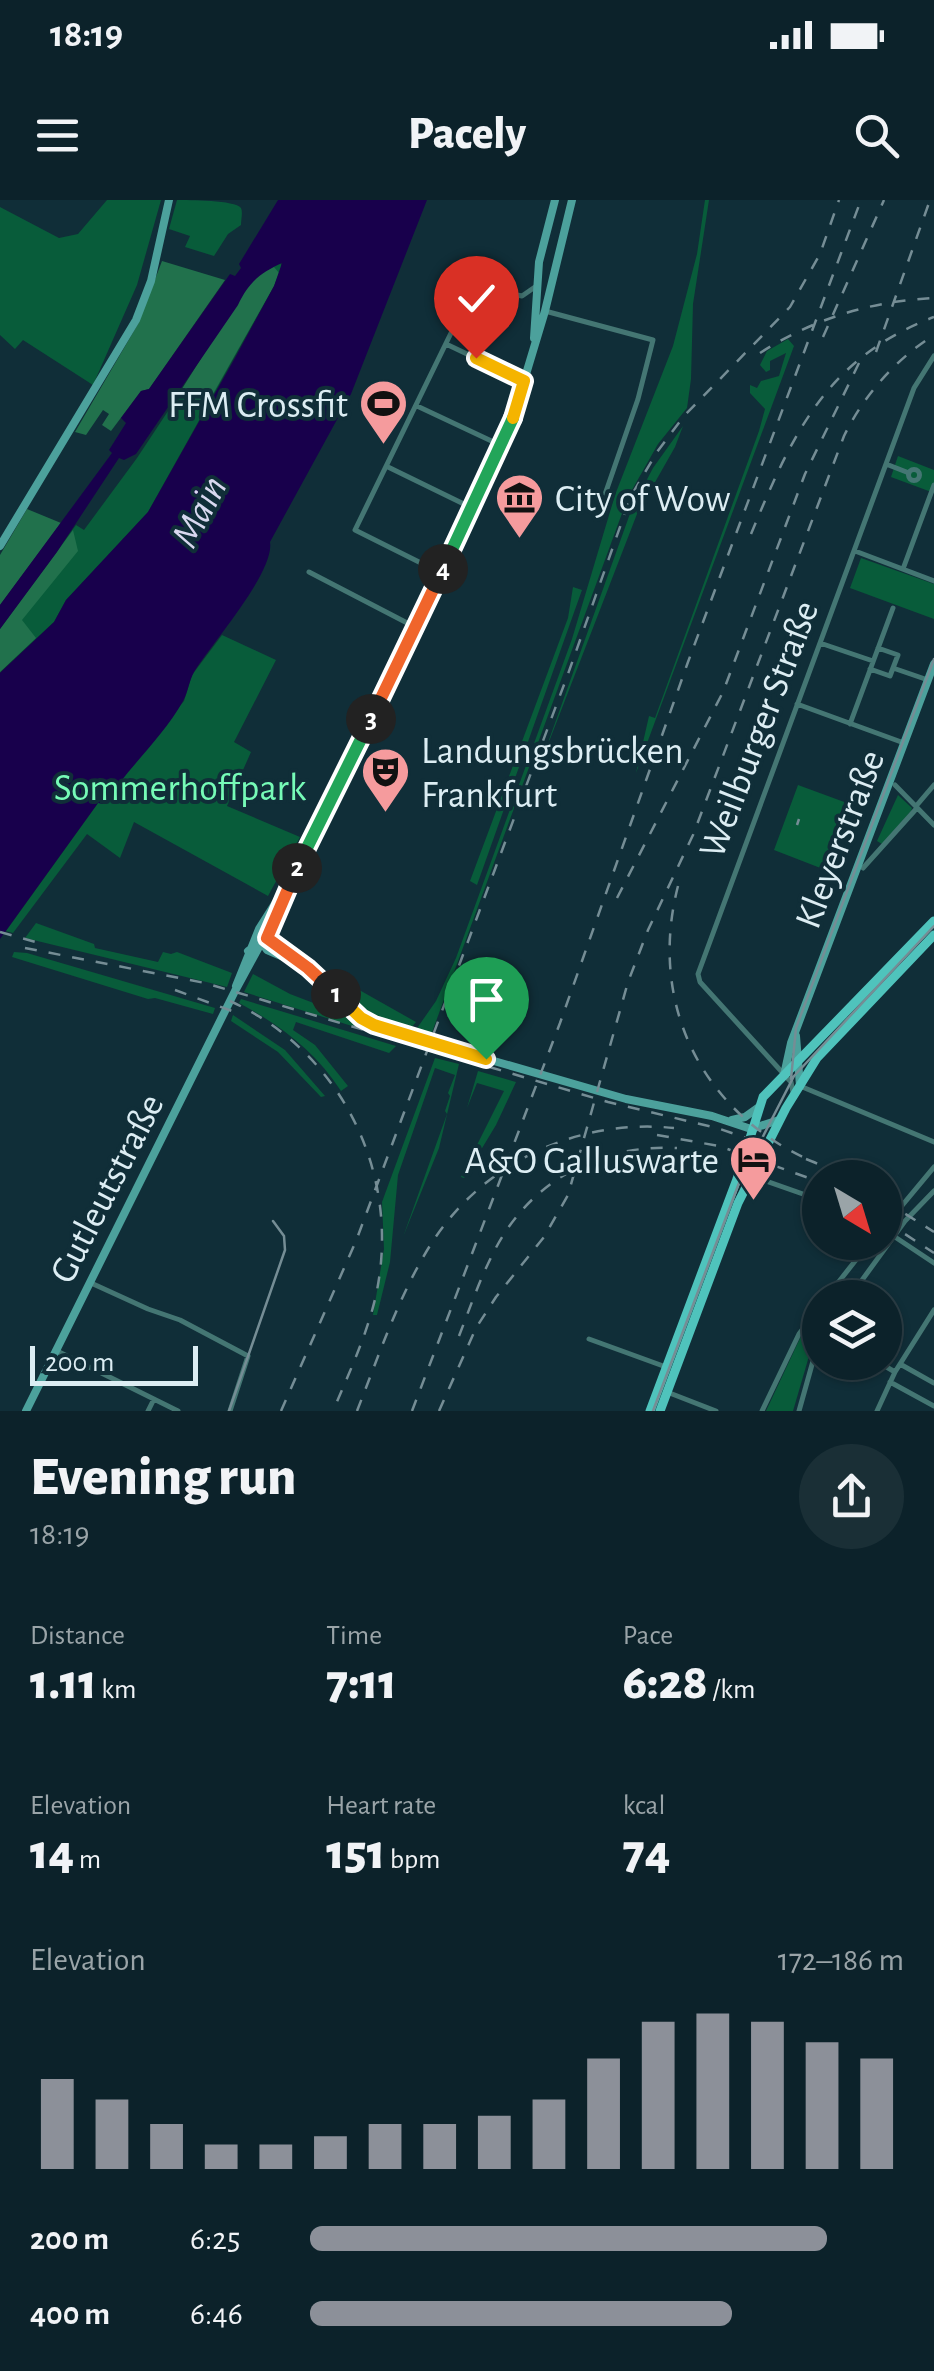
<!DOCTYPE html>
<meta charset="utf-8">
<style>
body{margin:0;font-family:"Alegreya Sans",sans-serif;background:#1a2f36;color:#f1f3f6;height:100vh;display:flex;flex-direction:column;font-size:38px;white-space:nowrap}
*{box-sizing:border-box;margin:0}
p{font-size:32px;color:#9aa4a8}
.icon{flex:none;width:55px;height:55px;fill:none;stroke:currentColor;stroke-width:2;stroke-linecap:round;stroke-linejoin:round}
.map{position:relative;height:1211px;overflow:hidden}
.details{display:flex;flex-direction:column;background:#0c222a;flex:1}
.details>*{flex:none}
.needle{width:65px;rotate:142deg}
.tools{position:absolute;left:802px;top:960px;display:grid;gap:20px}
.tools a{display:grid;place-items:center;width:100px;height:100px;border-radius:50%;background:#0c222a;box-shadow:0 2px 8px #0004,0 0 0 2px #2c3f47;font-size:50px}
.scale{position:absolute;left:30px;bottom:25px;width:168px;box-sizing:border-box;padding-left:10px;border:5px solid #dcedf3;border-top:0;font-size:28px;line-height:35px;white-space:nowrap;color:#dcedf3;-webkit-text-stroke:8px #102e38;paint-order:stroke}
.pin{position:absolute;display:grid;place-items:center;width:85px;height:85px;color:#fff;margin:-102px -42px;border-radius:50% 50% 50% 0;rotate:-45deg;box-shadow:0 0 10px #0007}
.pin .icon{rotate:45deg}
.km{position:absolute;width:50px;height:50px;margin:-25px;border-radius:50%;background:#222;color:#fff;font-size:28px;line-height:50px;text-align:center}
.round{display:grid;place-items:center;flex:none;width:105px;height:105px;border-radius:52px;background:#1a2f36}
.head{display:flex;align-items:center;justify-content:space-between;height:170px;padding:0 30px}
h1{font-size:55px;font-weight:800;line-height:75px}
.figures{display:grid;grid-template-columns:repeat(3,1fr);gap:15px;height:170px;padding:10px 30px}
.figures div{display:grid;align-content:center}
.figures b{font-size:50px;font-weight:800}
.figures small{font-size:28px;font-weight:400}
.figures p{font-size:28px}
.chart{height:280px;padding:20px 30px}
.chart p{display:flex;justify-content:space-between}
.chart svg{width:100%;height:180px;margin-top:10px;stroke:#8c9099;stroke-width:6}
ul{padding:0 30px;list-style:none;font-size:32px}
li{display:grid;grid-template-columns:160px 120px 1fr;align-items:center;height:75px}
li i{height:25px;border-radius:12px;background:#8c9099}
.status{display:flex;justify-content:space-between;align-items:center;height:70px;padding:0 50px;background:#0c222a;direction:ltr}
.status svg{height:28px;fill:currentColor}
header{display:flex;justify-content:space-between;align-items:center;height:130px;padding:0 30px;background:#0c222a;font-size:45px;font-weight:800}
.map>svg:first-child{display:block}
.green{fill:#085c3a}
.forest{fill:#21714c}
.water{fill:#18004c}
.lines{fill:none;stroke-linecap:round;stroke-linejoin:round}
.street{stroke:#447673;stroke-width:5}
.secondary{stroke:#4ca19c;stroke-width:8}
.primary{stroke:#4fc3bc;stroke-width:9}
.tram{stroke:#758d95;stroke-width:2.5}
.rail{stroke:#758d95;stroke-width:2.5;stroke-dasharray:12 12;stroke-linecap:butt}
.split-1-casing{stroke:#fff;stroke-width:20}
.split-2-casing{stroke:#fff;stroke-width:20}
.split-3-casing{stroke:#fff;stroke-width:20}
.split-4-casing{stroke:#fff;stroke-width:20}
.split-5-casing{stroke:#fff;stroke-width:20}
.split-6-casing{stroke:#fff;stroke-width:20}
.split-1{stroke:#f5b400;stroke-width:12}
.split-2{stroke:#f0652b;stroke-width:12}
.split-3{stroke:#22a559;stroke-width:12}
.split-4{stroke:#f0652b;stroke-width:12}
.split-5{stroke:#22a559;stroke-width:12}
.split-6{stroke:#f5b400;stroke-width:12}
.labels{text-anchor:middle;stroke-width:8;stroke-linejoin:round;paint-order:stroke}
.poi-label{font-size:38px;fill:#dcedf3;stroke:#102e38;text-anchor:end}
.street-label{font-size:38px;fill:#dcedf3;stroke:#102e38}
.park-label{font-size:38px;fill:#76fbb7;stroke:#102e38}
.water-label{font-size:40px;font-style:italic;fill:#d8d8ef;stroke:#102e38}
</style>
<div class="status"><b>18:19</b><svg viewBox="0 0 49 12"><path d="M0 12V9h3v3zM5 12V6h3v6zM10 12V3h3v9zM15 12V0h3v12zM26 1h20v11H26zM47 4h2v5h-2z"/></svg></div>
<header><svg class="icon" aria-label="menu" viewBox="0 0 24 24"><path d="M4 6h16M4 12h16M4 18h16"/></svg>Pacely<svg class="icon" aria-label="search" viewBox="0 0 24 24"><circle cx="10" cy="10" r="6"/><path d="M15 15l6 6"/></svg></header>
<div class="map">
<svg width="934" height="1211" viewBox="0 0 934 1211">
<rect width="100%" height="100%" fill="#102e38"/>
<path class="green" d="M107 0H161L137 85 93 185 23 140 15 149 0 135V7L59 38 78 34Z
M177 0C189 0 235 0 241 8 243 13 241 19 241 25L228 34 214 56 185 47 190 36 169 29Z
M705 0H709L693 104 691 179 687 208 658 244 628 297 431 835 415 831 436 801 456 758 572 439 615 295 673 146 697 54Z
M280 62 282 67 274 86 148 312 66 400 54 422 0 472V429L76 325 84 330 137 258 238 105 249 82Z
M788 139 794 146 636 573 649 516 655 518 759 231 765 209 750 193V185L757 188 761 181 779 176 786 153 770 161V170L766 172 760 165 767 151Z
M683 226 675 247 637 314 540 565 632 308 653 268Z
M898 256 934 270V293L891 277Z
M861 358 934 384V419L850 388Z
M573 387 582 390 477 685 470 681 568 418Z
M222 435 276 460 234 542 251 552 227 606 300 637 268 696 134 622 120 658 87 634 13 733 6 731 98 603 106 604 119 581 184 501 192 475Z
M798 585 847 603 823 669 774 650Z
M898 595 912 608 911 611 882 644 877 641Z
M36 723 94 744 95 748 158 762 163 752 171 754 177 752 232 773 227 787 25 738Z
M14 752 27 753 215 808 213 814 155 798 148 799 12 757Z
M315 765 416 822 409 830 369 816Z
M253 774 290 794 337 812 341 810 371 832 244 792Z
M241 799 396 846 389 853 296 822 293 830 315 845 348 886 341 891C315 851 280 825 239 803Z
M233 815 285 850 325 896 321 897 278 852 231 821Z
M435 858 459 864 439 948 403 1037 447 914 445 911 450 896 448 893 455 875 435 868 398 975 390 1062 377 1115H373L384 1049 382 1002Z
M478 871 516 882 496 925 464 978 461 977 504 891 477 883 467 908Z
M808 1131 813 1133 814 1139 793 1211H766L802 1134Z"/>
<path class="forest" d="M162 61 225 80 149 189 141 191 111 231 102 225 109 214 103 210 86 235 75 232 138 124Z
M274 67 279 73 274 86 205 208 180 192 249 82 260 73Z
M27 309 61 323 0 405V355Z
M73 330 78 351 22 420 36 438 0 472V429Z"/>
<path class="water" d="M278 0H427L351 194 270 342C275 372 212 443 194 472 189 481 188 492 183 501 162 539 126 569 105 604L98 603 0 739V473L54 422 66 400 148 312 235 158 274 86 282 63C260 73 249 82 238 105L136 254 124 260 119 258 57 352 0 429V405L112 253 109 250 126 223 121 218 141 191 149 189 230 74 235 76 241 68 239 64Z"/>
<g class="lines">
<path class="street" d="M545 111 653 140 638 199 602 303
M446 144 524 181
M417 206 500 245
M886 264 909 273
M388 267 470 307
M908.5 275a5.5 5.5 0 1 1 11 0a5.5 5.5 0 1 1-11 0Z
M855 351 934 381
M903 369 934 285
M309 372 413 426
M439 372 355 330 472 90 489 89 522 96 535 87
M820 443 873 461
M878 448 898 455 893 468 928 480
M870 469 890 476 893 468
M797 504 904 543
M850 524 893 408
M895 585 934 625
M917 605 934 585
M863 668 917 608
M800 886 934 942
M793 892 791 882 700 782 698 774 914 188 934 156
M752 976 820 1000
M885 1026 934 967
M895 1037 934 1063
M91 1083 148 1109 180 1120 248 1156 230 1211
M826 1098 870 1042
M849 1098 905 1021 934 991
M805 1126 820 1131
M589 1139 666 1167
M55 1150 178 1211
M878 1162 895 1172
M900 1164 934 1183
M890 1182 934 1206
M667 1192 716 1211
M148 1211 154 1199
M762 1211 799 1134 820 1106
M799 1211 820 1136
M877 1211 895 1172 934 1110"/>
<path class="secondary" d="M534 138 539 62 555 0
M0 346 136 120 151 81 169 0
M260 740 267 750 293 761
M248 751C253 747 261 741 269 742 298 746 347 815 383 829L626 899 712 916 751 929 779 920
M236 786 259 729 285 688
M796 836 800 886
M784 875 791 843 934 464
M732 920 745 917 759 907
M26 1211 235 791 272 723 511 224 545 111 572 0"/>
<path class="primary" d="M650 1211 737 979 763 897 934 721
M660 1211 738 1003 786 908 817 858 934 735"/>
<path class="tram" d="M791 879 796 828 934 459
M229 1211 285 1050 284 1036 273 1021
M653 1211 739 983 794 876 934 726"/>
<path class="rail" d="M823 137 884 0
M876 152 930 0
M760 153C813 119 871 101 934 98
M751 334C792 235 826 158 934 117
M797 625 799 619
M678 686C647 806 704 916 816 963
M617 698 723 492 805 274 860 161
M0 732 43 744
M25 748 205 783 608 902 717 928 764 944
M175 790 240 814
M230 801C342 852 402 975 376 1095 367 1135 349 1173 333 1211
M657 935 719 946 820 982
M806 959 853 978
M885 1001 934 1032
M885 1021 934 1053
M459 1136C471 1105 482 1073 498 1044 535 978 603 944 677 948
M281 1211 356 1041 568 474 631 296 657 252 684 216 790 107 820 54 839 0
M357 1211C379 1155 399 1095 431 1044 483 962 579 918 674 928
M412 1211 560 823 688 462 861 0
M439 1211 476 1128 496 1097 544 1037 568 995 628 782 648 730 693 635 844 236C864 195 895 160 934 135"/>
</g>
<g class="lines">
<defs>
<path id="split-1" d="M336 794 361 818 374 825 486 859"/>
<path id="split-2" d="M297 668 267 738 308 768 336 794"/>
<path id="split-3" d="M297 668 371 519"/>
<path id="split-4" d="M371 519 443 369"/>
<path id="split-5" d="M443 369 513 218"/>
<path id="split-6" d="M476 158 524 181 513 218"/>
</defs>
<use href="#split-1" class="split-1-casing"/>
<use href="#split-2" class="split-2-casing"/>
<use href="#split-3" class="split-3-casing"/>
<use href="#split-4" class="split-4-casing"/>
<use href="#split-5" class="split-5-casing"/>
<use href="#split-6" class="split-6-casing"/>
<use href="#split-1" class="split-1"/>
<use href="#split-2" class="split-2"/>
<use href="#split-3" class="split-3"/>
<use href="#split-4" class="split-4"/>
<use href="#split-5" class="split-5"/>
<use href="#split-6" class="split-6"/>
</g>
<defs>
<symbol id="stadium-pin" viewBox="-11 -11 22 30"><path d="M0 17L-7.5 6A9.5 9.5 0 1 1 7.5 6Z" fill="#f59b9d" stroke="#102e38"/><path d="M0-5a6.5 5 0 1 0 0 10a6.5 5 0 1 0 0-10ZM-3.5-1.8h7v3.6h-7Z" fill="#111"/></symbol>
<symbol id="museum-pin" viewBox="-11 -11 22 30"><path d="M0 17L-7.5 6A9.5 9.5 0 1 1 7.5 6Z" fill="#f59b9d" stroke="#102e38"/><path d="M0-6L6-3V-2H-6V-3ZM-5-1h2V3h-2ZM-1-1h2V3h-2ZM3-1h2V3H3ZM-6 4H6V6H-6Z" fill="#111"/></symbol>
<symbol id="theatre-pin" viewBox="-11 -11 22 30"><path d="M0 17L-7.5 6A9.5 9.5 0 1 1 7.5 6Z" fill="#f59b9d" stroke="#102e38"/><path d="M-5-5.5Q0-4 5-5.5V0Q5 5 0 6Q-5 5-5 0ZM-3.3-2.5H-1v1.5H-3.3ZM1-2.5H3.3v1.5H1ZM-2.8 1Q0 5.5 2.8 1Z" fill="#111"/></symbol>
<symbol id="hotel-pin" viewBox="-11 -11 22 30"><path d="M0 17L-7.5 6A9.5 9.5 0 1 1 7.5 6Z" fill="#f59b9d" stroke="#102e38"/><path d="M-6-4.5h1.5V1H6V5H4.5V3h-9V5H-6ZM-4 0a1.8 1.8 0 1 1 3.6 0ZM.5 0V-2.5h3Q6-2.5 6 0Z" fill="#111"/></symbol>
</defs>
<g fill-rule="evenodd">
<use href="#stadium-pin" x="356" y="176" width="55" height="75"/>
<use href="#museum-pin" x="492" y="270" width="55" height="75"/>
<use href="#theatre-pin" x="358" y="544" width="55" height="75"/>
<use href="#hotel-pin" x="726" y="932" width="55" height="75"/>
</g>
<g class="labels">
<g class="poi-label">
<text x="348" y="217">FFM Crossfit</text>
<text x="555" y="311" text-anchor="start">City of Wow</text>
<text x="421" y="563" text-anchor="start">Landungsbrücken<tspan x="421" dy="44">Frankfurt</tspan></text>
<text x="719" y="973">A&amp;O Galluswarte</text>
</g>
<g class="street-label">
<text transform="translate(758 529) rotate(-69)" y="13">Weilburger Straße</text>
<text transform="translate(839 639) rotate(-69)" y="13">Kleyerstraße</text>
<text transform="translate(106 988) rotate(-63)" y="13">Gutleutstraße</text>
</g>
<g class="park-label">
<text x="180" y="600">Sommerhoffpark</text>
</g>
<g class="water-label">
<text transform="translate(198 311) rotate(-62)" y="14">Main</text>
</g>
</g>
</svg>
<div class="tools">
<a><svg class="needle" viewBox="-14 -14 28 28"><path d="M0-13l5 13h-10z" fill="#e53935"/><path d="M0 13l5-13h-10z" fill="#9aa4a8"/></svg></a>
<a><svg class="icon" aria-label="layers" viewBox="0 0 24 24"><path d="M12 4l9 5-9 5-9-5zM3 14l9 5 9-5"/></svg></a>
</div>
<div class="scale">200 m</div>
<div class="pin" style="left:486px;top:859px;background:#1e9e55"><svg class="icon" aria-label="arrive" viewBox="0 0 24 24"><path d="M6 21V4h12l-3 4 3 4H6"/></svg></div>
<div class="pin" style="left:476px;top:158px;background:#d93025"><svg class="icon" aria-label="check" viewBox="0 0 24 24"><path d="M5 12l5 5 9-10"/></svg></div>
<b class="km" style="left:336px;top:794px">1</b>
<b class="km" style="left:297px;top:668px">2</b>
<b class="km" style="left:371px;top:519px">3</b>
<b class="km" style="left:443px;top:369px">4</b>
</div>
<section class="details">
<div class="head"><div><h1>Evening run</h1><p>18:19</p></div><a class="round"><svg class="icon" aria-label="share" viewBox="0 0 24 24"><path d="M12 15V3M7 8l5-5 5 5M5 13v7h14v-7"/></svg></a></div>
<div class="figures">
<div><p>Distance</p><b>1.11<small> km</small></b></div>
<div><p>Time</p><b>7:11</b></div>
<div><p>Pace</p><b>6:28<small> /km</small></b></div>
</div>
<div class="figures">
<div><p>Elevation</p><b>14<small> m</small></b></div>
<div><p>Heart rate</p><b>151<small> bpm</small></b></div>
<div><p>kcal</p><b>74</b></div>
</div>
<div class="chart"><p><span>Elevation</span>172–186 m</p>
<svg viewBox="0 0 160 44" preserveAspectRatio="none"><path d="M5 44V22M15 44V27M25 44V33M35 44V38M45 44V38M55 44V36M65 44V33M75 44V33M85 44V31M95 44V27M105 44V17M115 44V8M125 44V6M135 44V8M145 44V13M155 44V17"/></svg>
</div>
<ul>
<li><b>200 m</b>6:25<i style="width:87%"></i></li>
<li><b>400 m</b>6:46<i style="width:71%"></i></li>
</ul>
</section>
